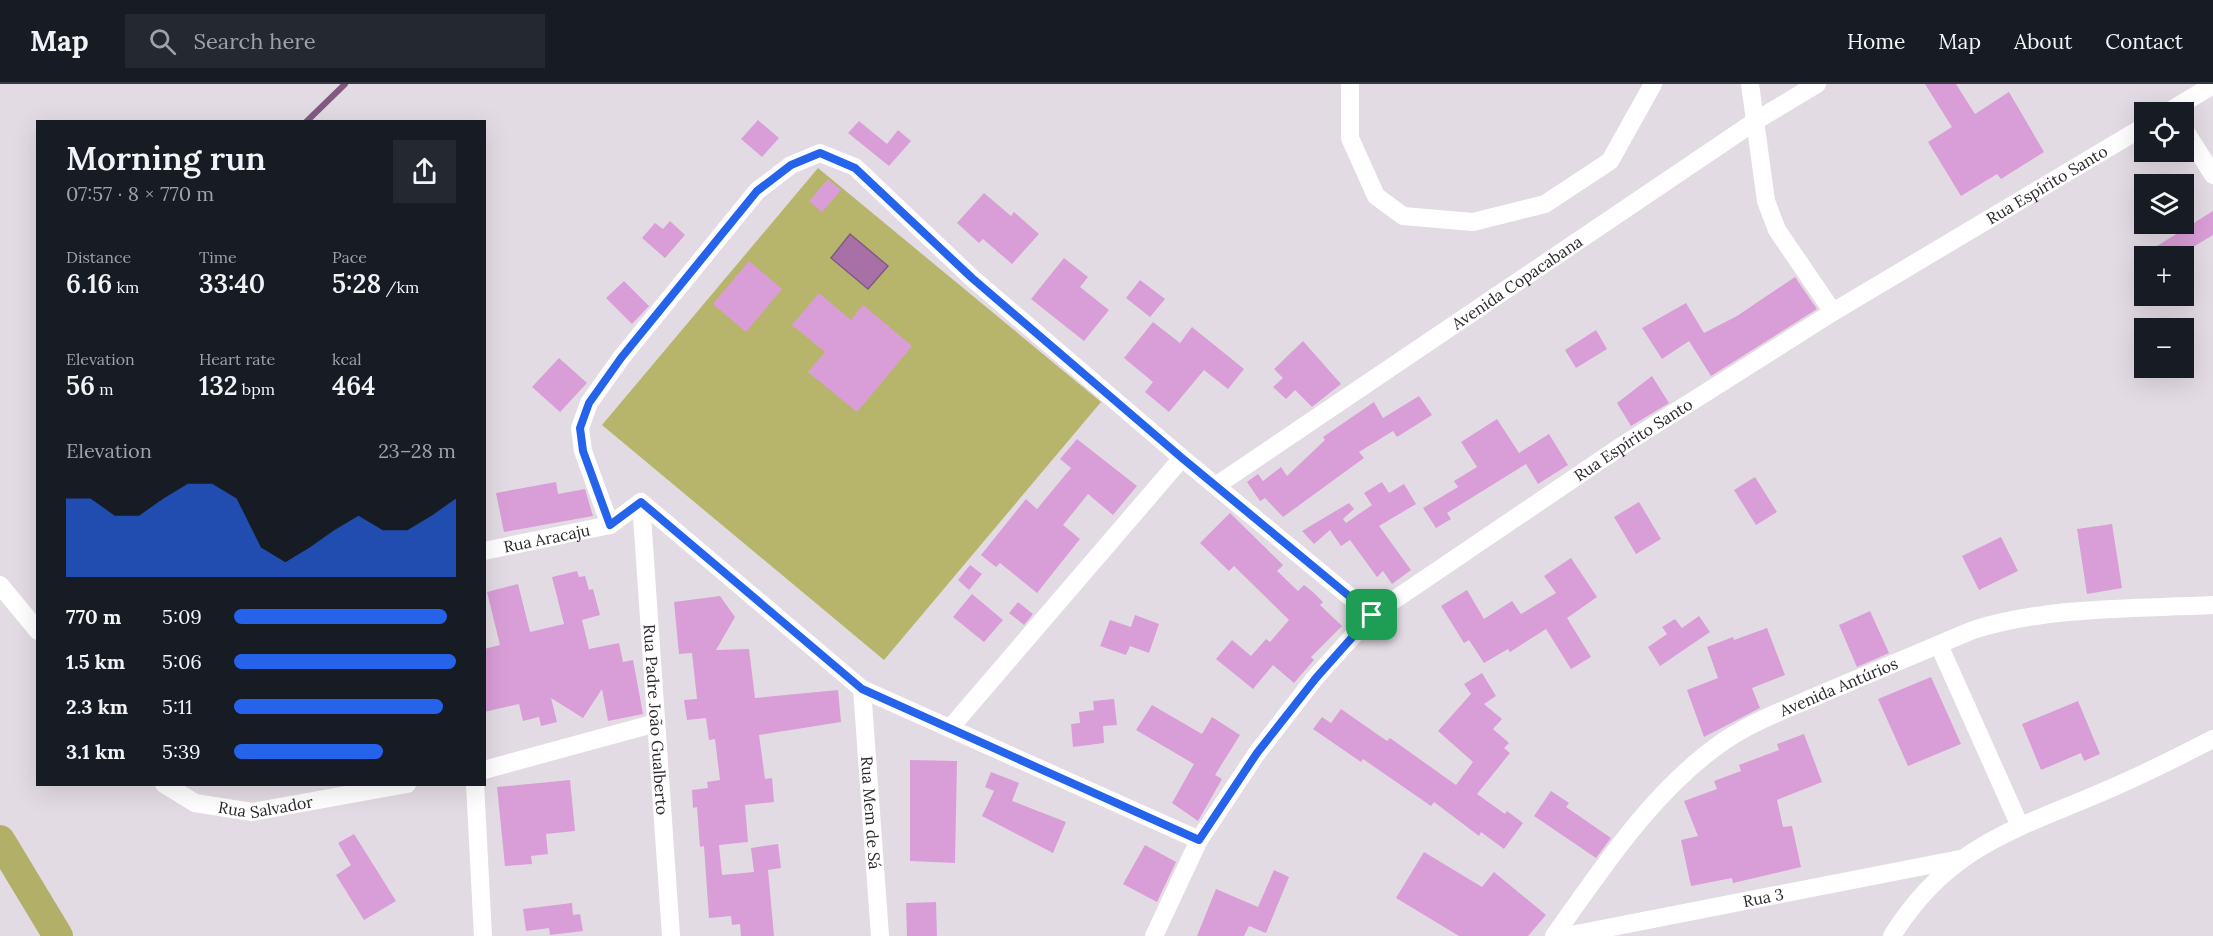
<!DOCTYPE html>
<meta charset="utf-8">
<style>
body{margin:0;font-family:Lora,serif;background:#242831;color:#f1f3f6;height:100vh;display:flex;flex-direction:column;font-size:22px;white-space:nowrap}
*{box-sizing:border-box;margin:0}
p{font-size:20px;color:#9ea1a6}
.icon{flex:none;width:33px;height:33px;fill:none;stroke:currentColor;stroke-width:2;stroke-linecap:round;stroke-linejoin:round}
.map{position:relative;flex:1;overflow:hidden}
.drawer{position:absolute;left:36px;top:36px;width:450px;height:666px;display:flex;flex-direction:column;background:#171b24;border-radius:0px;box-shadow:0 6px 24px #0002}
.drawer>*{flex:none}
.fabs{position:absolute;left:2134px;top:18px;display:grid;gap:12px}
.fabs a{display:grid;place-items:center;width:60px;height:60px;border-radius:0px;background:#171b24;box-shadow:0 6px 24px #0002;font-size:30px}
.pin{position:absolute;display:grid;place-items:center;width:51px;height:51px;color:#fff;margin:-26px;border-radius:12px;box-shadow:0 3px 9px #0006}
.round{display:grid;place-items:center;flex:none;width:63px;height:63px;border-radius:0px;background:#242831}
.headline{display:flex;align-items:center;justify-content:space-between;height:102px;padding:0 30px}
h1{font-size:33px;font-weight:600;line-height:45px}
.metrics{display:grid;grid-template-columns:repeat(3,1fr);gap:9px;height:102px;padding:6px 30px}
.metrics div{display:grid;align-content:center}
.metrics b{font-size:26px;font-weight:600}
.metrics small{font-size:16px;font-weight:400}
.metrics p{font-size:16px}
.chart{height:168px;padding:12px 30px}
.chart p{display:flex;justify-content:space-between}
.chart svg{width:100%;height:108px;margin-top:6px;fill:#2563eb;opacity:.7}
ul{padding:0 30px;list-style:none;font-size:20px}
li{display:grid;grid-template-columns:96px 72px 1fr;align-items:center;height:45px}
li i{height:15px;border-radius:8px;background:#2563eb}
header{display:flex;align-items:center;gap:36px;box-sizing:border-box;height:84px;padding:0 30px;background:#171b24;border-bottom:2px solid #363941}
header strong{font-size:28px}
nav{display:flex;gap:33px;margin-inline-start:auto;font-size:21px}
.search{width:420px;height:54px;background:#242831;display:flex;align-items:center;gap:15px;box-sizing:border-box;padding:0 21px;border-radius:0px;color:#9ea1a6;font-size:22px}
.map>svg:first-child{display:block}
.green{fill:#b7b56c}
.water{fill:#a770a6;stroke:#825a81;stroke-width:1.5}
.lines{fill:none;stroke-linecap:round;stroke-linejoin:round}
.stream{stroke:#825a81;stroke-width:6}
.building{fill:#d99ed7}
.minor{stroke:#fff;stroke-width:18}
.trunk{stroke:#b2af68;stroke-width:30}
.route-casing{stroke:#fff;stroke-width:12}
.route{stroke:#2563eb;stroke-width:8}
.labels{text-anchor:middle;stroke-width:5;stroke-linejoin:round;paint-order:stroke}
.street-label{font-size:16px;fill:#2b282b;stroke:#fff}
</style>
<header>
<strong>Map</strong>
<div class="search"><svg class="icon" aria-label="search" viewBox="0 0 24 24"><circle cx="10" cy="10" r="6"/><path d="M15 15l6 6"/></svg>Search here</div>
<nav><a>Home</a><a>Map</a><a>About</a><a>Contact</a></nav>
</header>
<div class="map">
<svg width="2213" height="852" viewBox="0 0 2213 852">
<rect width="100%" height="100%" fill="#e3dbe3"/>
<path class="green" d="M818 84 1101 318 884 576 602 341Z"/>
<path class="water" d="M850 150 888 182 868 205 831 174Z"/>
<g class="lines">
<path class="stream" d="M306 38 345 0"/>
</g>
<path class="building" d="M1925 0H1956L1975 30 2009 8 2044 68 2001 95 1997 90 1961 112 1928 58 1952 43Z
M758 36 779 54 762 73 741 55Z
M859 37 887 60 898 46 911 57 889 82 848 49Z
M828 95 841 106 822 128 809 117Z
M984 109 1011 132 1014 128 1039 150 1012 180 983 155 979 159 957 139Z
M2213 127V151L2178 172H2141Z
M670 137 685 151 665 174 642 154 655 139 663 145Z
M1064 174 1088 193 1080 203 1109 226 1084 257 1031 215Z
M749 177 782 205 746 248 713 220Z
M1795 193 1817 225 1711 292 1689 257 1662 275 1642 244 1686 219 1704 249 1737 232Z
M1140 196 1165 215 1150 233 1126 214Z
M624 197 649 222 632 240 606 214Z
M819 209 851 236 863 221 912 262 857 328 808 288 825 268 792 241Z
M1153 238 1180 259 1192 243 1244 285 1228 305 1204 286 1169 328 1145 308 1153 298 1124 274Z
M1596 246 1607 265 1576 284 1565 266Z
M1303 257 1341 300 1312 323 1295 306 1286 315 1273 303 1283 294 1274 285Z
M559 274 587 299 560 328 532 303Z
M1652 292 1669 319 1631 342 1617 319Z
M1419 312 1432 331 1397 353 1393 347 1359 368 1364 374 1283 433 1265 414 1260 417 1247 398 1258 390 1263 397 1281 383 1287 392 1325 356 1323 353 1374 318 1383 334Z
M1497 335 1519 369 1549 350 1568 381 1538 400 1526 380 1447 429 1451 435 1436 444 1423 424 1458 403 1454 397 1477 383 1461 358Z
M1077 355 1137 402 1113 431 1088 410 1063 441 1080 455 1037 509 1000 479 996 483 981 471 1026 415 1037 425 1071 384 1060 375Z
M1755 393 1777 428 1756 441 1734 406Z
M556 398 558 410 585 405 593 432 504 448 496 409Z
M1382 398 1389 409 1404 400 1416 420 1379 442 1411 486 1392 500 1383 487 1377 493 1350 456 1341 462 1330 446 1314 460 1302 447 1349 419 1354 425 1343 435 1346 439 1372 421 1364 409Z
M1639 418 1661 455 1636 470 1614 433Z
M1230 429 1283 481 1277 487 1298 507 1304 501 1313 508 1323 518 1320 521 1342 542 1311 573 1314 576 1294 599 1273 581 1253 605 1216 575 1232 556 1251 572 1266 555 1270 558 1289 536 1234 482 1229 487 1200 459Z
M2112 440 2122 504 2087 510 2077 445Z
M2001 453 2018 487 1979 506 1962 472Z
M1571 474 1597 513 1567 534 1591 573 1571 585 1546 545 1510 568 1508 565 1484 579 1469 556 1464 559 1441 522 1467 506 1484 535 1512 517 1521 530 1556 509 1544 492Z
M970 481 982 490 969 506 958 496Z
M577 487 579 493 585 492 589 506 593 505 600 531 582 536 589 565 619 559 623 578 633 576 643 630 608 637 602 605 583 634 551 614 557 638 541 642 539 633 523 637 519 620 484 628V565L500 561 487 508 518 500 530 548 564 540 552 493Z
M972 510 1003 536 984 558 953 533Z
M720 512 735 533 716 566 749 565 755 614 838 606 841 638 759 651 765 695 772 694 774 718 745 721 748 758 719 761 722 791 754 788 751 764 778 760 781 784 768 786 774 852H741L740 840 732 841 731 832 709 834 704 762 700 763 697 723 693 724 692 706 708 704 707 698 720 696 715 655 709 656 706 634 687 636 684 616 697 615 692 569 679 570 674 518Z
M1018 518 1033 530 1024 541 1009 529Z
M1870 527 1889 569 1857 583 1839 541Z
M1135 531 1159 540 1149 569 1130 562 1126 571 1100 562 1110 536 1131 543Z
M1699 532 1710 548 1660 582 1648 563 1667 550 1662 543 1675 535 1682 544Z
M1767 544 1785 591 1752 604 1760 624 1704 653 1687 606 1718 594 1707 563 1733 553 1734 556Z
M1482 589 1496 612 1484 620 1502 635 1493 645 1509 659 1504 664 1510 669 1477 710 1505 730 1507 727 1523 739 1504 765 1481 748 1479 752 1434 718 1431 722 1363 675 1361 678 1313 645 1322 633 1331 639 1341 625 1387 657 1390 654 1456 701 1473 678 1438 647 1471 610 1464 600Z
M1931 593 1961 660 1908 682 1878 615Z
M1114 615 1117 641 1103 642 1104 659 1073 663 1071 640 1080 639 1079 628 1094 626 1093 617Z
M2078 617 2100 670 2084 677 2081 669 2041 686 2022 640Z
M1152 621 1202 650 1212 633 1240 651 1215 691 1222 695 1198 737 1172 719 1194 680 1136 646Z
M1804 650 1822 698 1777 716 1783 743 1792 742 1801 783 1733 799 1732 794 1691 802 1681 756 1698 752 1684 717 1717 705 1714 697 1741 687 1739 681 1779 666 1777 660Z
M910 676 957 677 955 779 910 777Z
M991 688 1019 699 1012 717 1066 738 1053 769 982 732 994 707 985 703Z
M570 696 575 747 546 750 548 770 531 772 532 780 505 782 497 703Z
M1551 707 1569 719 1566 723 1611 754 1596 774 1534 732Z
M354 750 396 817 364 836 336 791 351 781 338 759Z
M1145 761 1176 778 1157 818 1123 800Z
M1424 768 1482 803 1494 788 1546 831 1528 852H1459L1396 814Z
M1274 786 1289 793 1266 849 1249 842 1244 852H1197L1216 805 1258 823Z
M936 818 937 852H907L906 819Z
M572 819 573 831 580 830 583 847 550 851 549 844 526 847 523 825Z"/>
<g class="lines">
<g class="minor">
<path d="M1350 0V54L1376 112 1403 132 1473 138 1545 120 1610 77 1653 0"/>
<path d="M1750 0 1766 117 1777 146 1833 228"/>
<path d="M2168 28 2213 1"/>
<path d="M2184 45 2213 91"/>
<path id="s1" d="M1217 401 1757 36 1817 0"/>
<path d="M641 418 862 605 1199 756"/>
<path id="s2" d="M641 418 671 852"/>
<path d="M610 441 583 367 580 344 589 319 621 274 757 107 791 81 820 69 855 83 972 194 1182 374 1372 531"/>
<path id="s3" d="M484 467 610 441 641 418"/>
<path d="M0 501 38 547"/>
<path d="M1939 561 2020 742"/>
<path id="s4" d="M862 605 880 852"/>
<path d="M951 643 1182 374"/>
<path d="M484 686 656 639"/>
<path id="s5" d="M164 700 195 719 252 728 407 700"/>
<path d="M475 700 483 852"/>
<path id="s6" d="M1154 852 1199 756 1257 669 1315 594 1372 531 1623 361 1833 228 2145 42"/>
<path id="s7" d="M1554 852C1603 783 1653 706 1724 657 1755 636 1792 623 1826 608 1875 587 1924 567 1973 546 2050 522 2133 525 2213 521"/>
<path id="s8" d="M1566 852 1960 775"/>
<path d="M1892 852C1949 759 2021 744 2114 703 2148 688 2180 672 2213 655"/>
</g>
<path class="trunk" d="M0 756 58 852"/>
</g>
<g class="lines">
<defs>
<path id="route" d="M820 69 855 84 972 194 1182 374 1372 531 1316 594 1257 669 1199 756 862 605 641 418 610 441 583 367 580 344 589 319 621 274 757 107 791 81Z"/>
</defs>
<use href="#route" class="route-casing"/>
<use href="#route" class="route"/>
</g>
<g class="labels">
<g class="street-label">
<text dy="6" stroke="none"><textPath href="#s6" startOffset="1191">Rua Espírito Santo</textPath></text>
<text dy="6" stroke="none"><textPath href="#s1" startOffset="362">Avenida Copacabana</textPath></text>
<text dy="6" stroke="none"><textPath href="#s6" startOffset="705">Rua Espírito Santo</textPath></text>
<text dy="6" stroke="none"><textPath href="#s3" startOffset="64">Rua Aracaju</textPath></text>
<text dy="6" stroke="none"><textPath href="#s7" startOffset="387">Avenida Antúrios</textPath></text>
<text dy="6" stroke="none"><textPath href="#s2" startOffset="218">Rua Padre João Gualberto</textPath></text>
<text dy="6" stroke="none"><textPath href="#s5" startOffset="108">Rua Salvador</textPath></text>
<text dy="6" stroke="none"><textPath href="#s4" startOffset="124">Rua Mem de Sá</textPath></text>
<text dy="6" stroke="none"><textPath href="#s8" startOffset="201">Rua 3</textPath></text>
</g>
</g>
</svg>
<div class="fabs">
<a><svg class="icon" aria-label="locate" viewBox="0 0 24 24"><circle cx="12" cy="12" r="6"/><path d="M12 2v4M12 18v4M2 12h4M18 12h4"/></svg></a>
<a><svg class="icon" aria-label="layers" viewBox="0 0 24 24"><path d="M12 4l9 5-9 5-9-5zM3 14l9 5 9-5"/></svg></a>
<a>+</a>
<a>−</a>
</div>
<div class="pin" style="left:1372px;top:531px;background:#1e9e55"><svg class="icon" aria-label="arrive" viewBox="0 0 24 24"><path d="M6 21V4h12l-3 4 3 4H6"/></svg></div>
<section class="drawer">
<div class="headline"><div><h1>Morning run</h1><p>07:57 · 8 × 770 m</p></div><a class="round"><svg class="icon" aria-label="share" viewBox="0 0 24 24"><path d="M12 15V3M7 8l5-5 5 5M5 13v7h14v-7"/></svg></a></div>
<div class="metrics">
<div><p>Distance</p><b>6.16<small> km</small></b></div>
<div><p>Time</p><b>33:40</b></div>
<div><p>Pace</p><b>5:28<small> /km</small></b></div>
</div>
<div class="metrics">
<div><p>Elevation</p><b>56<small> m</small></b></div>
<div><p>Heart rate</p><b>132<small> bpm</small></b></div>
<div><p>kcal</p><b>464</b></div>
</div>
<div class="chart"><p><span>Elevation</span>23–28 m</p>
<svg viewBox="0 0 160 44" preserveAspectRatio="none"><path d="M0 44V12L10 12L20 19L30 19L40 12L50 6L60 6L70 12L80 32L90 38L100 32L110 25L120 19L130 25L140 25L150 19L160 12V44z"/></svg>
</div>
<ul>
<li><b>770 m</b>5:09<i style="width:96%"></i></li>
<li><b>1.5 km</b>5:06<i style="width:100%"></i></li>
<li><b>2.3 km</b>5:11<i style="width:94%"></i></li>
<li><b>3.1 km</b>5:39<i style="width:67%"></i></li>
</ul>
</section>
</div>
